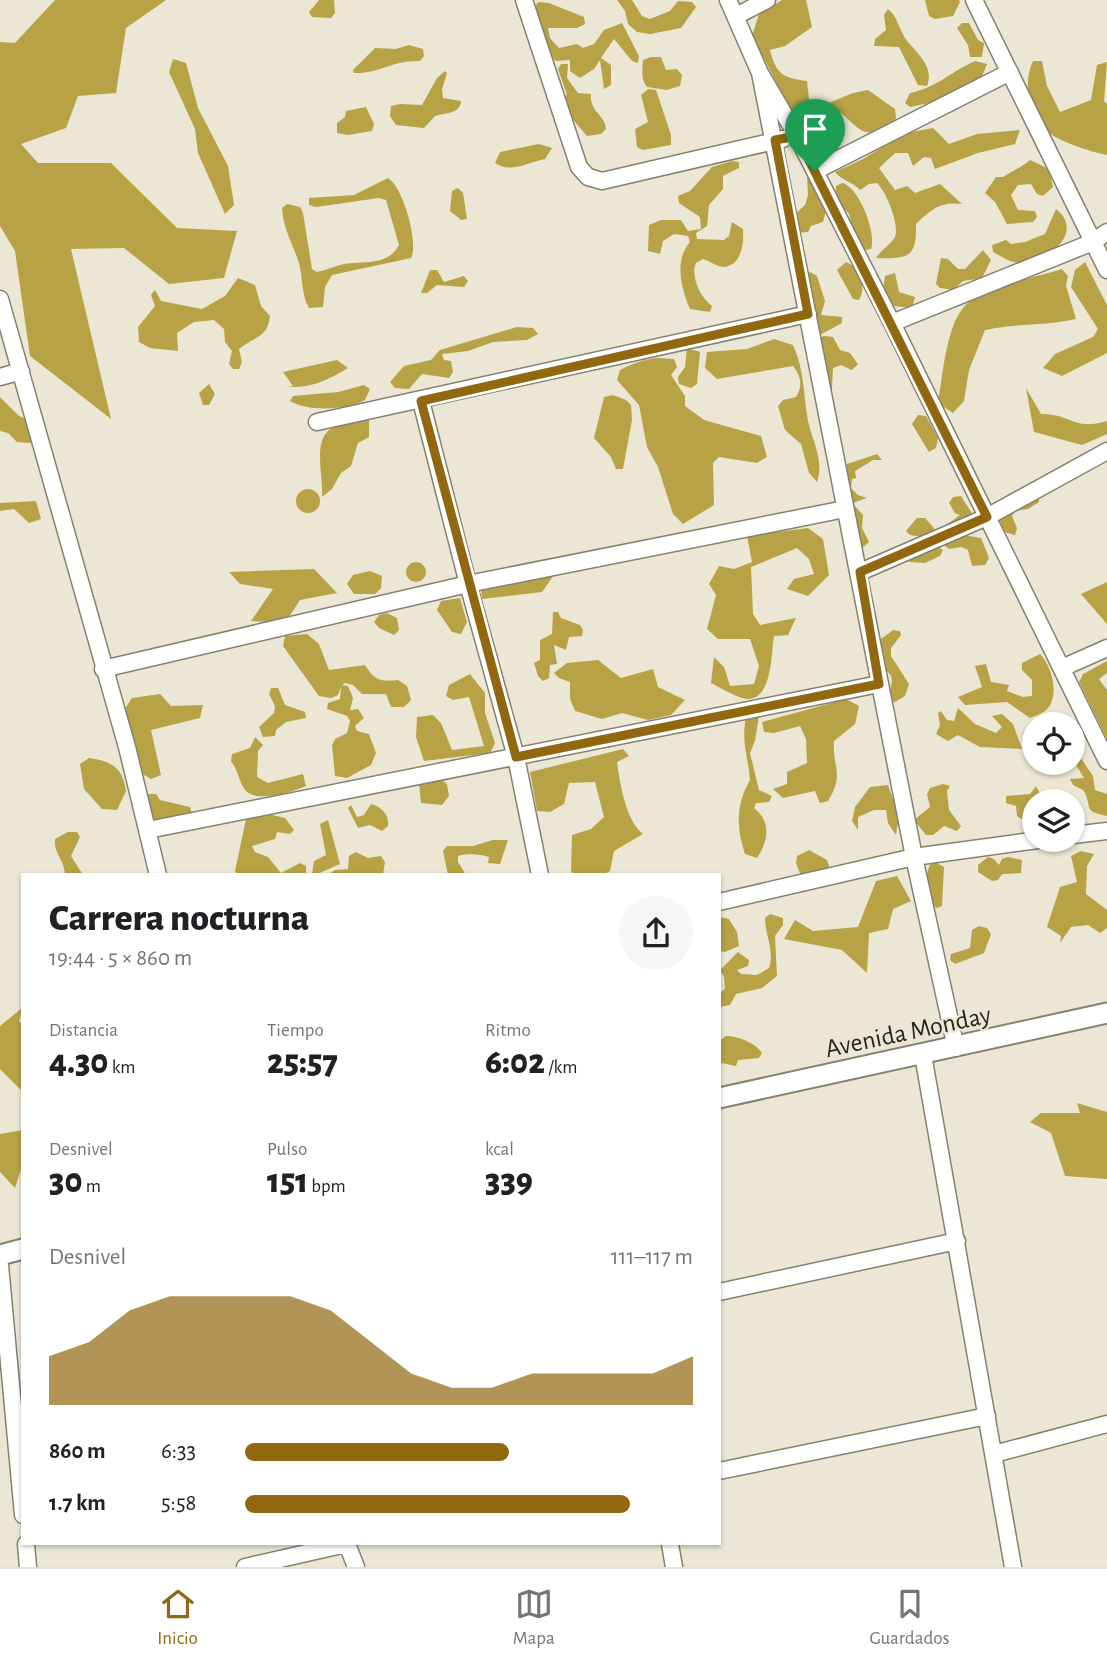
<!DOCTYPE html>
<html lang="es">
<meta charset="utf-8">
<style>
body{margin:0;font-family:"Alegreya Sans",sans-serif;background:#f6f6f6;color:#202124;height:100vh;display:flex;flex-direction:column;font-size:26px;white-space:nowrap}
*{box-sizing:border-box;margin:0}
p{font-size:23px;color:#757577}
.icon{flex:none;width:38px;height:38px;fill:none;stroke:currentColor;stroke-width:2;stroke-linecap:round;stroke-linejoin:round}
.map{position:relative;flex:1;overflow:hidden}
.details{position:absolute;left:21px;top:873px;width:700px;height:672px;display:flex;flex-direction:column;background:#fff;border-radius:0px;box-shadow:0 2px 5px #0004}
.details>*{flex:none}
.buttons{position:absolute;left:1022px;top:712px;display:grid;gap:14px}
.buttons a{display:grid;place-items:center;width:63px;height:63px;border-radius:50%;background:#fff;box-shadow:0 2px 5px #0004;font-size:35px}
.pin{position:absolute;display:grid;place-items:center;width:60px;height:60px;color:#fff;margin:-72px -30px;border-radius:50% 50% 50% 0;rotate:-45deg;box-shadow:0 0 7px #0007}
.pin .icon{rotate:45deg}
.round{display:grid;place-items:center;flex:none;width:74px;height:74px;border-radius:37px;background:#f6f6f6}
.head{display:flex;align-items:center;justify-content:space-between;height:119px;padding:0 28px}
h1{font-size:38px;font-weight:800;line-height:52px}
.metrics{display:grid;grid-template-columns:repeat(3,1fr);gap:10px;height:119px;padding:7px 28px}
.metrics div{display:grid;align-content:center}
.metrics b{font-size:35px;font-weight:800}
.metrics small{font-size:19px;font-weight:400}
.metrics p{font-size:19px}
.chart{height:196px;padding:14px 28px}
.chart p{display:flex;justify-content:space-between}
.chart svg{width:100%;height:126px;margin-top:7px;fill:#916810;opacity:.7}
ul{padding:0 28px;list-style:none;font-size:23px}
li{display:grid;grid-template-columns:112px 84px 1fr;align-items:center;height:52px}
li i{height:18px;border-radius:9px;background:#916810}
.tab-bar{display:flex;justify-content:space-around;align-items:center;height:98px;border-top:2px solid #e0e0e0;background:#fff;font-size:19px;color:#757577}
.tab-bar a{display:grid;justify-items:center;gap:4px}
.tab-bar .active{color:#916810}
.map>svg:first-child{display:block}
.forest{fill:#b7a346}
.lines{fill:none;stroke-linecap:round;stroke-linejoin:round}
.minor-casing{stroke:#858170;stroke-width:19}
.major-casing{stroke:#858170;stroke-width:23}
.minor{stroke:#fff;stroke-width:16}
.major{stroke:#fff;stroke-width:19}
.route-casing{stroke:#fff;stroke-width:14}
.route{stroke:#916810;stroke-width:9}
.labels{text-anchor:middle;stroke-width:5;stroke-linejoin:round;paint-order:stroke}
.street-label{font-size:26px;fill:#26241d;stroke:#ebe7d4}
</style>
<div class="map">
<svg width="1107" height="1567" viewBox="0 0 1107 1567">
<rect width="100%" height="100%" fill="#ebe7d4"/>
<path class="forest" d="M55 0H166L126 28 116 93 78 96 66 128 21 144 38 163H111L177 228 237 231 224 278 169 284 124 248 71 249 111 419 30 356 15 251 0 226V42L15 43Z
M319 0H334L335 13 331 18 312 17 309 12Z
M617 0H632L642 16 650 19 670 11 678 1 692 2 696 7 681 28 650 34 637 32 628 24 625 11Z
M782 0H806L812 27 785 46 770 50C776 74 783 78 807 81L809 99 816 108 853 93 868 90 895 109 896 118 890 127C860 141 858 125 838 111L806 124 795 118 752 36 759 14Z
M925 0H959L960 2 953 16 935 19 929 16Z
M539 2 549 3 584 17 585 24 577 28H548L550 38 559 48 577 44 583 48 594 44 604 30 622 23 639 56 638 63 632 61 614 39 601 58 611 65V85L604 89 600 60 594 69 580 78 570 71V60L556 61 552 58 533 7Z
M888 9C897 16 899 28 905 38 915 52 935 65 927 86L918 85 899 47 874 46 875 39 886 30 884 15Z
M962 23H969L978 40 984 43 982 57H970L968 45 957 28Z
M409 45 423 49 424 56 420 61C392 60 379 74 354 73L353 70 375 48 396 49Z
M651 57H661L666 70 677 69 682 75 680 86 667 90 647 87C641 80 642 69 643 60Z
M173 59 186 63 198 108 228 166 234 205 225 214 198 153 195 129 169 72Z
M975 61 987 64 981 79 939 101 910 107 905 103 910 93C936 88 952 71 975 61Z
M1033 61H1042L1047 86 1060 112 1091 100 1097 65 1107 62 1104 101 1107 104V155C1091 152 1057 141 1045 130 1028 113 1023 81 1033 61Z
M561 64H568L567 78 578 93 591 94C589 111 605 115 606 129L601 134 587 136 558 102 561 96 567 95 558 69Z
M445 71 447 73 442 89 443 98 461 101C460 114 445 113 435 116L424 128 396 125 390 116 391 106 400 104 422 105 437 78Z
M648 89 656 90 671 135V145L643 150 637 147 635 129 648 122 641 95Z
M366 107 374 124 372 131 348 135 337 133V123L345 117 346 111Z
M933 128 949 144 977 134 1020 130 1015 144 978 153 935 169 931 158 924 157 913 166 908 153H895L879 168 895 190 907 186 915 193 940 184 962 204C941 201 931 209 916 224 917 258 908 259 876 258 881 250 891 244 895 237 900 225 886 191 877 183L869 184 860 190C852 181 842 181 835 172L863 159 906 133Z
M539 144 552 148 545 159C529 162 510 174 495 163L500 152Z
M797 151 826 211 823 222 811 226 808 232 796 233 794 215 805 205 808 195 807 175Z
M1030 160 1049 169 1053 187 1043 196 1037 194 1031 184 1018 185 1011 195 1018 210 1035 211 1037 217 1033 222 1007 224 995 202 985 193 996 177H1003C1013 170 1021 168 1030 160Z
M732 161 739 162V168L723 176V189L709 205 707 226 696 233 697 239 724 240 729 236 732 222 743 229C744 243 742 264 725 267 719 268 710 261 703 259L696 263C690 277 701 298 712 306L710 312 690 309C681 288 674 260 690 242L688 236 674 234 663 241 660 254 648 251 649 225 661 220H681L688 231 701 229 700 217 679 203 678 196 690 191 712 167Z
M388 178C403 187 419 243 411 258L332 275 325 287 323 307 309 308C301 295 303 278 299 263 293 244 283 229 282 208L287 204 300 207 303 213 312 269 317 272C327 270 335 266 344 264 365 261 388 266 399 245L386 200 379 198 316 207 309 205V198L354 195Z
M842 183C859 186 877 234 871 249L865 250 854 234 849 214 835 199 836 186Z
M458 188 463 193 467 219 461 220 450 211 452 191Z
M1056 209C1088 234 1041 268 1013 262 1006 260 999 255 993 252L992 245 1006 240 1011 244 1025 242 1045 234Z
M983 250 991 260 982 278 963 281 953 290 940 288 936 284 941 258 948 259 958 269H965Z
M846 262C860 267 867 287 859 300L853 299 837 270Z
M1085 262 1107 305V353L1062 376 1043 368 1055 354 1093 337 1098 329 1071 287 1075 270Z
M1062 269 1068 276 1066 286 1076 319C1045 326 1016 323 985 330L969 370 964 401 953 413 938 403C943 376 946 318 970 301 996 284 1033 278 1062 269Z
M430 270H437L444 282 464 276 468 281 464 287 437 285 427 293H421Z
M810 272 817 276 825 301 821 315 842 317V323L820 335 813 333 804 274Z
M895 273 899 292 915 297 912 308 894 306 883 290 885 276Z
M238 278 255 285 261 306 270 316C268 338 253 337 239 349L242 362 239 369H233L229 364 232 351 225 342 224 329 214 320 194 322 177 333 178 351 150 348 139 342 138 327 155 306 151 295 155 290 161 301 202 309 225 296Z
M517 327 533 328 538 334 527 340 493 342 468 351 442 354 444 360 451 361 453 372 449 378 422 374 409 389 395 388 390 382 404 366 431 360 440 350Z
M824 336 833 337 840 350 850 353 858 364 852 370 841 365 833 368 831 408 814 340Z
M774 339 793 345C805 371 803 397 809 425 814 444 824 462 817 482L809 473 801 444 785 430 778 406 783 400 796 397C803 386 801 376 793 366L717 379 705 368 707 352 747 349Z
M687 348 700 352 697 384 691 388 679 384 678 377 685 367Z
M657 358 674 359 677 367 671 375 685 396V406L704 420 761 436 767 457 757 463 719 457 713 463 714 505 683 524 673 514 658 467 647 447 639 405 617 380 620 370C633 363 643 360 657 358Z
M337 360 348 368C328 380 312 388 288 387L293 386 283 372Z
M209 384 215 394 209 405H203L199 393Z
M364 385 370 389 365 400C348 410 307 412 290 401L293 396 338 392Z
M1026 388 1041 414C1072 414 1073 431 1107 421V434L1082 445 1034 432Z
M613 395 626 400 631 405 632 420 623 469H616L611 457 594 438 604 397Z
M0 397 19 416 31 421 35 438 30 443 17 442 8 433 0 431Z
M918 415 926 416 938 438 936 448 929 452 912 424Z
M369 418V437L358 443 351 466 341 473 332 489 322 497C324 475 310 436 336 426 346 423 358 422 369 418Z
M877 454 882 460H873L855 471 856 478 852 479 851 488 858 495 867 498 850 504 838 474 847 464Z
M296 501a12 12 0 1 1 24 0a12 12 0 1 1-24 0Z
M1039 495V502L1028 509 1015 511 1012 516 1017 528 1015 535 1004 532 998 515Z
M961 496 975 518 952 527 945 526 960 515 955 513 949 503 953 497Z
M36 501 41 519 29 523 14 509 0 511V503Z
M854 505 863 515 862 528 869 542 860 550 848 509Z
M917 518H925L934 528 935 545 943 550 940 556 925 563 910 562 906 558 922 537 910 535 906 531Z
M808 528 823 539 829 575 808 596 787 589 794 579 814 574 809 559 797 548 751 567 753 614 760 625 796 618 788 635 774 636C771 653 773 699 747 699 737 698 721 688 711 683L714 657 724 667 730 686 754 684 759 666 750 639H718L707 629 716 595 709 584 719 566 734 569 752 562 747 536Z
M963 535 981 538 989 558 985 565 972 566 968 550 961 547 949 549 945 546 947 538Z
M406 572a10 10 0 1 1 20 0a10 10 0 1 1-20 0Z
M314 569 337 593 300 600 285 623 251 621 273 589 240 584 229 572Z
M370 571 382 576 381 588 375 594H354L347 584 353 575Z
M540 573 554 575 542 592 482 599 481 588Z
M1107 582V624L1081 594Z
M460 598 467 622 461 634 452 632 437 610 441 601Z
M553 612H558L561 618 580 625 583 630 582 636 569 637 566 650 554 645 557 664 550 665 549 678 543 681 538 676 534 663 540 660V640L552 634Z
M387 613 397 618 399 630 394 635 379 628 374 622 379 615Z
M893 630 900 631 901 635 891 648V656L909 684 905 696 895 702 889 700C888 686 900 676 881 668L877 642Z
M307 634 319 644 329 670 365 665C374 680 380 682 398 680L407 686 411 700 404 707H391L386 694H362L353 685 345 683 342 685 348 686 353 698 350 710 358 709 364 718 355 726 357 731 369 734 376 753 371 765 347 778 335 776 332 745 335 739 347 733 350 721 347 716 327 709 328 703 340 699 341 687 338 695 331 698 319 696 283 646 285 636Z
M1040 654C1052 666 1061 698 1045 711 1041 714 1034 716 1030 718L1007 702 965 705 958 697 982 687 975 666 986 664 991 682 1009 685 1007 691 1023 697 1032 696V680L1022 670V663Z
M598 660 621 678 653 669 658 687 685 700 671 715 648 720 622 713 602 719 575 711 570 699V682L559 678 554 673 567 663Z
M1107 661V673L1099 679 1107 690V739L1079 682 1083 674Z
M470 674 485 693V713L495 743 490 753 424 761 416 737 417 717 433 715 441 723 452 750 484 746 469 697 453 700 446 696 449 685Z
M271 688H278L285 705 305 712 306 718 286 722 276 730 275 736 263 737 259 727 274 713 275 706 269 694Z
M160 694 171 706 203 705 200 718 151 730 161 775 151 779 139 772 124 710 132 698Z
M846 699 859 706 855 724 834 741C832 768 845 774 828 801L820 803 815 791 783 798 773 789 787 784V772L807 763 806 739 800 726 774 733 764 732 762 722Z
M958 708 975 724 996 733 1002 727 992 716 1002 714 1013 724 1022 749 980 747 958 735 948 741 936 734 940 725 938 713 941 711 947 720 954 721Z
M759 716 755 741 750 753 759 790 772 796 769 802 756 803 754 808C772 822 768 842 757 858L745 854C736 827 736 804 750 780 748 756 741 743 746 717Z
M1073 730 1078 754 1093 776 1095 790 1107 794V816C1080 811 1094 806 1083 790L1073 785 1070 779 1084 778 1073 760Z
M255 737 263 745 258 751 257 777 268 783 303 774 306 786C293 792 257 803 246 791 239 783 238 770 231 761L232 754 250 748Z
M623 749 629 756 617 762C620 784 626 821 643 834L614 851 610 871C600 877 581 878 571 872L572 835 591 829 604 817 595 782 569 783 564 804 550 812 537 811 530 772Z
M89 758C112 761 123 768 126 791L117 810 102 809 84 789 80 764Z
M439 778 447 784 449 796 442 805 421 803 419 783Z
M943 784 950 786 947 791 949 810 961 826 957 831 944 826 933 835H926L914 820 930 807 927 794 930 788Z
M888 785 899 816 896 835 888 823 886 810H874L858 817V830L852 821 855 807 870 787Z
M1036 786 1044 801 1034 802V820L1025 821 1017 816 1016 806 1006 803V796L1030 794Z
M149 794H156L160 800 190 807 192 814 157 824 143 797Z
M371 804C382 807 389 814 388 826L382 831 370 825 358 828 348 808 351 805 357 817 364 815Z
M264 813 285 818 294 830 290 834 277 832 275 839 252 846 255 852 268 857 281 873 300 863 306 866V875H238L235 871 246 819 250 814Z
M328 820 340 864 315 875 312 874 314 861 326 855 320 824Z
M68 832H77L80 837 71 856 83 875H65C65 861 53 852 55 839Z
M493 840H508L500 864 488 863 489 857C482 854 465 853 458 856V862L466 875H448L443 851 447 846H473Z
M809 850 827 860 831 872 801 876 796 863 797 856Z
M1081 851 1094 854 1087 866 1086 894 1107 910V928L1100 933 1088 925 1071 927 1060 943 1061 936 1047 927 1060 887 1077 882 1071 856Z
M356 852 368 858 381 856 385 862 383 875H327L335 870 348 869 349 856Z
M988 857 994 859 999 865 1002 859 1008 857 1022 860 1021 873 1002 874 998 880 992 881 978 872V865Z
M933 861 944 867 942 906 937 908 931 905C926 891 923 873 933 861Z
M897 876 911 901 893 909 888 929 869 933 867 973 842 950 784 939 795 920 813 931 858 927 876 881Z
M770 914 783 918V925L775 936 777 976 762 988 736 994 730 1005 719 1007V993L725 989 724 977 720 970 738 952 749 960 748 966 737 970 741 974 757 975 769 968C775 953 765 934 765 918Z
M719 917 729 919 737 932 739 946 725 952 719 951Z
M979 926 987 928 991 934 984 953 955 964 950 960 951 954 970 948 972 930Z
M22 1008 19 1022 23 1023V1092L0 1069V1026Z
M726 1036C738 1036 756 1043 762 1053L759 1058 738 1060 736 1066 721 1063 719 1041Z
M1077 1103 1107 1112V1179L1065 1176 1051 1133 1030 1122 1041 1113H1080Z
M23 1130V1163L15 1188 0 1172V1134Z"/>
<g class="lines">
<defs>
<path id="minor" d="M524 0 579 167 588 177 602 181 783 139
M728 0 760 73 797 136 892 323 1107 761
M974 0 1107 270
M736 16 767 0
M760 73 914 857 956 1048
M815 171 1010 72
M0 299 127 747 158 875
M892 323 1093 242 1107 232
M0 377 21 371
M421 401 468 584 845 509
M317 422 808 314
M860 572 987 517 1107 451
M1062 668 1107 648
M103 669 468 584 516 757 540 875
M148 830 879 684
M1073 835 1107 831
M719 902 914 857 1038 840
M923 1055 1013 1567
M0 1265 23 1515
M719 1292 957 1241
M994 1454 1107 1424
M719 1471 987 1416
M26 1544 28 1567
M347 1544 356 1567
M670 1544 674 1567
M245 1567 346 1544"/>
<path id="major" d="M719 1098 1107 1013
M0 1255 23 1249"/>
</defs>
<use href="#minor" class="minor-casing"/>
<use href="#major" class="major-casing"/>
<use href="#minor" class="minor"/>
<use href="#major" class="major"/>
</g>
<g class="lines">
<defs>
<path id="route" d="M797 136 987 517 860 572 879 684 516 757 421 401 808 314 775 140Z"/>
</defs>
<use href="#route" class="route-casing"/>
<use href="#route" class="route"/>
</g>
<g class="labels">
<g class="street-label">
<text transform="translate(908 1031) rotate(-12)" y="9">Avenida Monday</text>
</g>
</g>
</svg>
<div class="buttons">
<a><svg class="icon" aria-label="locate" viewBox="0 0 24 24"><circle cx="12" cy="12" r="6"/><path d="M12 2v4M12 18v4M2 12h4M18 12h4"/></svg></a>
<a><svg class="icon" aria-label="layers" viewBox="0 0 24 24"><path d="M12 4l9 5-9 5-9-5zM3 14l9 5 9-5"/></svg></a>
</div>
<div class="pin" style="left:815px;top:171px;background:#1e9e55"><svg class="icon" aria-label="arrive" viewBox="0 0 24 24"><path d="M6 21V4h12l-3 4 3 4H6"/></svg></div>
<section class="details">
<div class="head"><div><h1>Carrera nocturna</h1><p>19:44 · 5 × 860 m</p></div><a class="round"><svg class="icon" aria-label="share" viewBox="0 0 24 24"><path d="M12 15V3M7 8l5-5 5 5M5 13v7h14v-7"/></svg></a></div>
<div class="metrics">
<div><p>Distancia</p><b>4.30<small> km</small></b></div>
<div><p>Tiempo</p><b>25:57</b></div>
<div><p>Ritmo</p><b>6:02<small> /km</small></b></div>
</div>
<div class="metrics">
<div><p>Desnivel</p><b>30<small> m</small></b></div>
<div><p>Pulso</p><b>151<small> bpm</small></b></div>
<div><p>kcal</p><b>339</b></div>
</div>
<div class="chart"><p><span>Desnivel</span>111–117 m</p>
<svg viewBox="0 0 160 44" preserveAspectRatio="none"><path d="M0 44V27L10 22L20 11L30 6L40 6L50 6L60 6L70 11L80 22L90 33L100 38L110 38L120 33L130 33L140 33L150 33L160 27V44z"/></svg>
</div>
<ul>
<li><b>860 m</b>6:33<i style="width:59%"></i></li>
<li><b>1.7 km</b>5:58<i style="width:86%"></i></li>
</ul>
</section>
</div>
<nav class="tab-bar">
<a class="active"><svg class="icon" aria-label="home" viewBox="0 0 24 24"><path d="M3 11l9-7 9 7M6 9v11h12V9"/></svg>Inicio</a>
<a><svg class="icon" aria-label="map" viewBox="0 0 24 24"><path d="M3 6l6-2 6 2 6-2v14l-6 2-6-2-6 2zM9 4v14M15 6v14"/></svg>Mapa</a>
<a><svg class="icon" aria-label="saved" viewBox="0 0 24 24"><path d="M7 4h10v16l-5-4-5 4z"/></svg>Guardados</a>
</nav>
